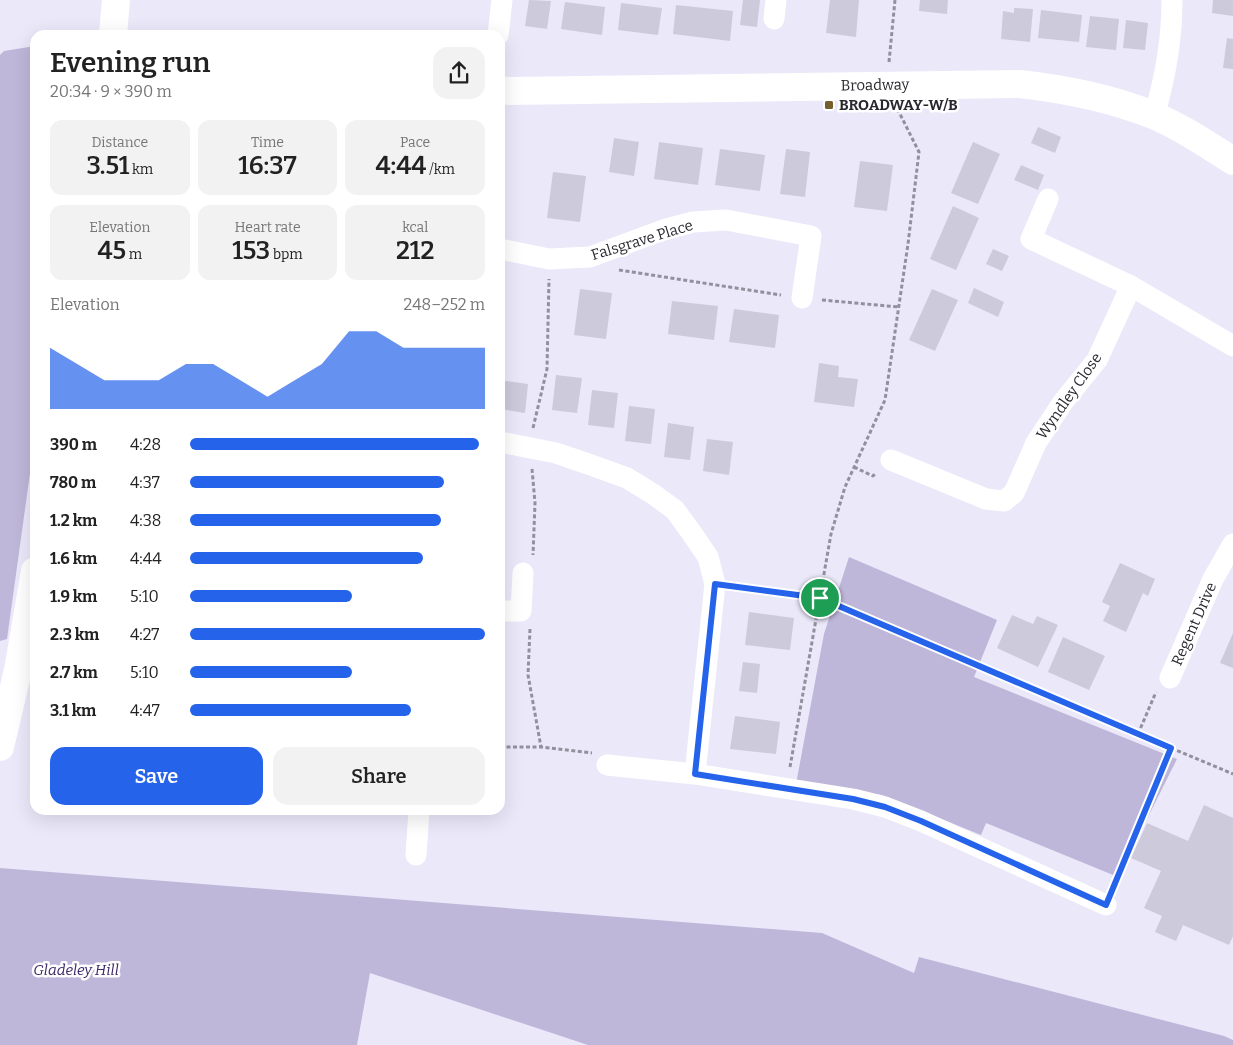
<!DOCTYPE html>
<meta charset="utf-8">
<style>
body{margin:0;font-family:Bitter,serif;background:#f2f2f2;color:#222;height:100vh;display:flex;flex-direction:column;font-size:19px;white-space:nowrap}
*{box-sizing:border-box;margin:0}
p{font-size:16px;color:#767676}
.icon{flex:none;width:28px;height:28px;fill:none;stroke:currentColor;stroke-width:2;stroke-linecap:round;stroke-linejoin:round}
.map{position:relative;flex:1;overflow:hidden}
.panel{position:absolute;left:30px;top:30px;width:475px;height:785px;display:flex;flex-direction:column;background:#fff;border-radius:15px;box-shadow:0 5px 20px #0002}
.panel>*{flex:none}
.pin{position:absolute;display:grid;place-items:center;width:42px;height:42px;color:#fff;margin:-21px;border:2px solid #fff;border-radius:50%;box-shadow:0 1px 5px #0007}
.round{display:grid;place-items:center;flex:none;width:52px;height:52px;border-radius:15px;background:#f2f2f2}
.headline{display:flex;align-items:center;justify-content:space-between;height:85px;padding:0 20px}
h1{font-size:28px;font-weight:600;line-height:38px}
.figures{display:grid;grid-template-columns:repeat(3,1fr);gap:8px;height:85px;padding:5px 20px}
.figures div{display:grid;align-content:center;border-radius:12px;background:#f2f2f2;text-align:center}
.figures b{font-size:25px;font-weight:600}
.figures small{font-size:14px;font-weight:400}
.figures p{font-size:14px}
.chart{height:140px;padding:10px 20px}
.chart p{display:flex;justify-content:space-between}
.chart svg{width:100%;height:90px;margin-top:5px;fill:#2563eb;opacity:.7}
.action{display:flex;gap:10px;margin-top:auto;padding:10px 20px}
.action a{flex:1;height:58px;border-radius:15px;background:#2563eb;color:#fff;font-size:20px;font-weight:600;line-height:58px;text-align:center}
.action a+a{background:#f2f2f2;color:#222}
ul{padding:0 20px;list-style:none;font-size:16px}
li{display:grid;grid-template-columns:80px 60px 1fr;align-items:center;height:38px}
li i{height:12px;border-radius:6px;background:#2563eb}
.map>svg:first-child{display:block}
.green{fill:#beb7d9}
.building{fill:#cdcadc}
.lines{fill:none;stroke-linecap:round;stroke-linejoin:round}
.path{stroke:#93909d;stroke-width:3;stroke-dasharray:4 2.5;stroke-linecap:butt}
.minor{stroke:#fff;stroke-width:21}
.tertiary{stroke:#fff;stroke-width:28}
.route-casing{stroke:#fff;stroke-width:10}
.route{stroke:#2563eb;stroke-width:6}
.poi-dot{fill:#755f2f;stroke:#fff;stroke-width:2}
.labels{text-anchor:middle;stroke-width:5;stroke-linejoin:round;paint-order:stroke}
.street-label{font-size:15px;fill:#2a282f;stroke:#fff}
.poi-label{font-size:15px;font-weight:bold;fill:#2a282f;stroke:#fff;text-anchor:start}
.park-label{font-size:15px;font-style:italic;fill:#3d2869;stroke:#fff}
</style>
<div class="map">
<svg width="1233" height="1045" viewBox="0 0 1233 1045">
<rect width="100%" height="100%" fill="#ebe8fa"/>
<path class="green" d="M35 46V437L7 639 0 641V55L4 51Z
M849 557 997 620 974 677 1177 759 1118 877 986 823 981 835 882 795 796 784 824 634Z
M0 868 822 933 914 973 919 957 1224 1036 1233 1040V1045H588L370 973 357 1045H0Z"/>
<path class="building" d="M529 0 551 1 547 29 525 26Z
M743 0H760L757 27 740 25Z
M830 0H859L856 37 826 33Z
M920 0H948L947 14 919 11Z
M1213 0H1233V16L1212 13Z
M565 2 605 7 602 35 561 29Z
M621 3 662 8 658 35 618 30Z
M676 5 733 11 730 41 673 34Z
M1014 8 1033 9 1030 42 1001 39 1003 11 1014 13Z
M1041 10 1082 15 1079 42 1038 38Z
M1090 16 1119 19 1116 50 1086 47Z
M1126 20 1148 23 1145 50 1123 48Z
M1227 38 1233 39V69L1223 68Z
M1038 127 1061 137 1055 153 1031 143Z
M614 138 639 142 634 176 609 172Z
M659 142 703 148 698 185 654 179Z
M973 142 1000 154 978 204 951 193Z
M720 149 765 155 760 191 715 185Z
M786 149 810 152 805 197 780 194Z
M860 161 893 165 887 211 854 207Z
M1021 165 1044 175 1038 190 1014 180Z
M553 172 586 176 580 222 547 218Z
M500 178H503L501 196H500Z
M953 206 979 218 956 270 930 259Z
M993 249 1009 256 1002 271 986 264Z
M974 288 1004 302 998 317 968 303Z
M580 289 612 293 606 339 574 335Z
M932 289 958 300 935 351 909 340Z
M672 301 718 306 714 340 668 334Z
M734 309 779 315 775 348 729 342Z
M819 363 839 366 838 377 858 379 854 407 814 402Z
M556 375 582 378 577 413 552 410Z
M500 380 528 384 525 413 500 409Z
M592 390 618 393 614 428 588 425Z
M629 406 655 409 651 444 625 441Z
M668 423 694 427 690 460 664 457Z
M707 439 733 442 729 475 703 471Z
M1120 563 1155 579 1148 596 1143 593 1126 632 1103 621 1110 606 1102 602Z
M749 612 794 618 790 650 745 645Z
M1012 615 1033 624 1037 616 1058 625 1038 667 997 648Z
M1233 633V668L1220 663Z
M1063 637 1105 656 1089 690 1048 672Z
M743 662 760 664 757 693 739 691Z
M735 716 780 722 776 754 730 749Z
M34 753H35V771H31Z
M1204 805 1233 818V936L1229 945 1183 925 1176 941 1155 932 1162 916 1144 908 1161 871 1131 858 1147 823 1188 841Z"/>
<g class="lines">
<path class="path" d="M889 62 895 0
M619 270 781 295
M822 300 899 307
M533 428 547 369 549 279
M854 467 873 476 876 473
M532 469 535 503 533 555
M736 586 820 598 1171 748
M530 629 528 675 541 747
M1138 734 1156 692
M500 747H541L592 753
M790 767 831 534 845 487 885 400 908 244 919 152 898 110
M1114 886 1171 748 1233 774"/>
<path class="minor" d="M774 19 776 0
M498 35 502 0
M1154 116C1165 79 1172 39 1172 0
M1048 199 1031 239 1131 286 1233 346
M500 249 549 259 590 257 663 230 693 222 726 220 811 236 802 298
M500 442 556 453 591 465 627 478 653 494 675 510 691 532 708 557 715 584 695 774
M891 460 986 499 1004 501 1014 493 1036 443 1063 402 1097 360 1131 286
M500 611H521L523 573
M1170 678 1213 579 1233 544
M607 765 695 774 853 799 885 807 921 821 1106 905
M416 855 419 810"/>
<path class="tertiary" d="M113 35 116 0
M500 91 1020 84C1065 89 1110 98 1153 115 1181 127 1208 145 1233 161
M0 747 18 670 35 571"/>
</g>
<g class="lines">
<defs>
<path id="route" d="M715 584 820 598 1171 748 1106 905 921 821 885 807 853 799 695 774Z"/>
</defs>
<use href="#route" class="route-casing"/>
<use href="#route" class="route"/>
</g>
<rect class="poi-dot" x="824" y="100" width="10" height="10" rx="2.5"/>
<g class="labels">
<g class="street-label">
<text transform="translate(875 85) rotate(-1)" y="5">Broadway</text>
<text transform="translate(642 240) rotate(-17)" y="5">Falsgrave Place</text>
<text transform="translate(1069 396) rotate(-55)" y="5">Wyndley Close</text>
<text transform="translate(1194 624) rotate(-66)" y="5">Regent Drive</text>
</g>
<g class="poi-label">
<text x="839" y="110">BROADWAY-W/B</text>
</g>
<g class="park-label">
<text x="76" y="975">Gladeley Hill</text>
</g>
</g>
</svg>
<div class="pin" style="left:820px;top:598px;background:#1e9e55"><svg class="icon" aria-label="arrive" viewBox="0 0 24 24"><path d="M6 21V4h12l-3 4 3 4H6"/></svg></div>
<section class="panel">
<div class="headline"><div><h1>Evening run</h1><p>20:34 · 9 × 390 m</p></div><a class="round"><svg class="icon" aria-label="share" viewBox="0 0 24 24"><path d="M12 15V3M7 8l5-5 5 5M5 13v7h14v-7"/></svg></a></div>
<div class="figures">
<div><p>Distance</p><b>3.51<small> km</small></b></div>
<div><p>Time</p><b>16:37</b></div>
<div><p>Pace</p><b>4:44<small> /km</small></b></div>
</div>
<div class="figures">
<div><p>Elevation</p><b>45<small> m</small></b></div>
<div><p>Heart rate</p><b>153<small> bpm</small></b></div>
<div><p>kcal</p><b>212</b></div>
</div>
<div class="chart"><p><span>Elevation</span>248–252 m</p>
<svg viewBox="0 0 160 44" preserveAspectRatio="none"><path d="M0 44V14L10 22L20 30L30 30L40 30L50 22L60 22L70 30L80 38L90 30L100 22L110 6L120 6L130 14L140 14L150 14L160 14V44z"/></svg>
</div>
<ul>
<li><b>390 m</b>4:28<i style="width:98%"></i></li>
<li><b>780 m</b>4:37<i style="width:86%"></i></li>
<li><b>1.2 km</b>4:38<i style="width:85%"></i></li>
<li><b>1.6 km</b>4:44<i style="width:79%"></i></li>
<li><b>1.9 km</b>5:10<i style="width:55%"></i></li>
<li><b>2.3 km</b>4:27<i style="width:100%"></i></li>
<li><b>2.7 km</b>5:10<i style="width:55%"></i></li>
<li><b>3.1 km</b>4:47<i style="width:75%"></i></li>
</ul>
<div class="action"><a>Save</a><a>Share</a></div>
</section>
</div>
